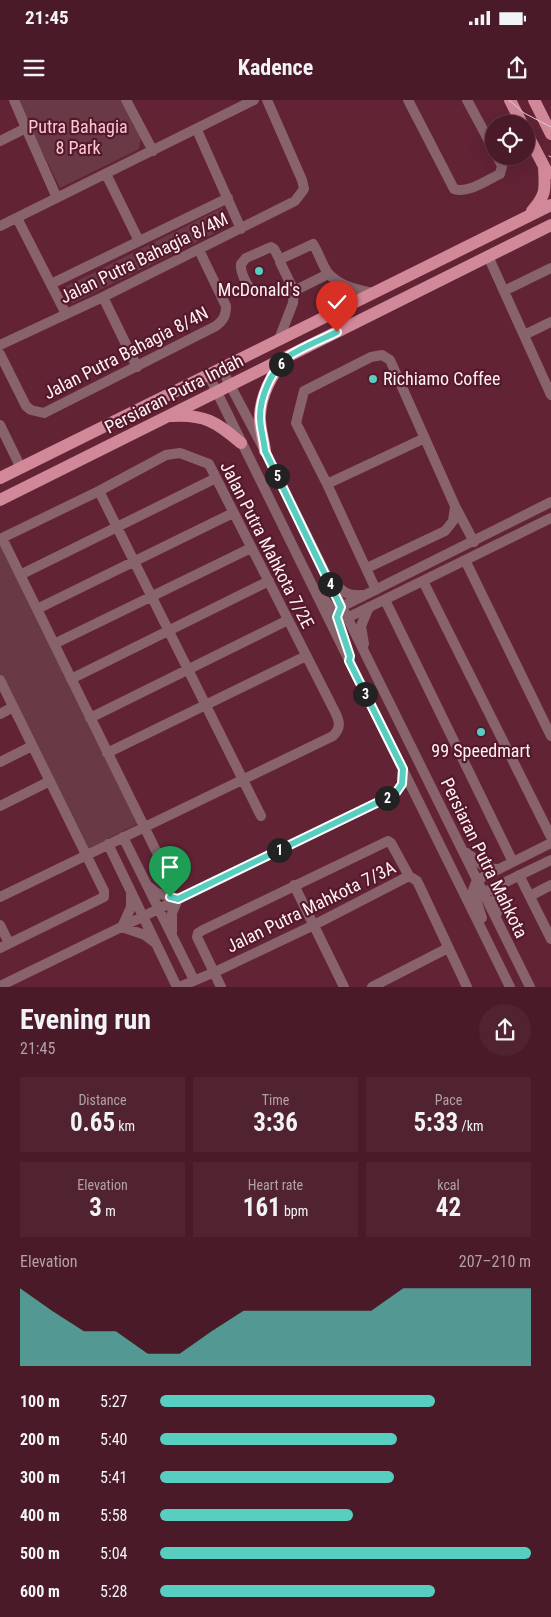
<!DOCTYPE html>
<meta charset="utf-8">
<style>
body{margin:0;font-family:"Roboto Condensed",sans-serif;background:#512330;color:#f1f3f6;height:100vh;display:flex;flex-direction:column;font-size:19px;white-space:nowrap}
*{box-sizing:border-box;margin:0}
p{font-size:16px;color:#b2a1a8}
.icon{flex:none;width:28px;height:28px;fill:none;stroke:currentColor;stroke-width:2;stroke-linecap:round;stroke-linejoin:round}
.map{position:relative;height:887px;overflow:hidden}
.panel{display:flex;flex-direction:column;background:#4a1a28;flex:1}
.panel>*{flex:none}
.tools{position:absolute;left:485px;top:15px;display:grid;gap:10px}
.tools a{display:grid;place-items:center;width:50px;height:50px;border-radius:50%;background:#4a1a28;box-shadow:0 5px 20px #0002,0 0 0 1px #613845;font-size:25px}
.pin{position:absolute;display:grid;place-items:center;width:42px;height:42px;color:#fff;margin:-51px -21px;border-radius:50% 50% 50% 0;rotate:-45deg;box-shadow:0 0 5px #0007}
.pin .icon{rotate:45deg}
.km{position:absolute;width:25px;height:25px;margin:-12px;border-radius:50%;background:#222;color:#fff;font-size:14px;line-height:25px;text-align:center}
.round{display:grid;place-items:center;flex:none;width:52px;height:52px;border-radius:26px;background:#512330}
.head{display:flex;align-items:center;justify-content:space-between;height:85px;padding:0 20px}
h1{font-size:28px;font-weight:700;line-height:38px}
.metrics{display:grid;grid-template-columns:repeat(3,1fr);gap:8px;height:85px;padding:5px 20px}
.metrics div{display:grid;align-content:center;border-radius:0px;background:#512330;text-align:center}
.metrics b{font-size:25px;font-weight:700}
.metrics small{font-size:14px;font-weight:400}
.metrics p{font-size:14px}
.chart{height:140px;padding:10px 20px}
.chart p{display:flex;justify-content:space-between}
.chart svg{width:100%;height:90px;margin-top:5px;fill:#58cec0;opacity:.7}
ul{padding:0 20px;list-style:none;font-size:16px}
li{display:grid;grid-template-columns:80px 60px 1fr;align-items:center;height:38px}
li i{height:12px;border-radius:6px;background:#58cec0}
.status{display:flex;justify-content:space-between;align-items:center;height:35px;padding:0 25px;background:#4a1a28;direction:ltr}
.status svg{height:14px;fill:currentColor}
header{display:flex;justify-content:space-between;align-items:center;height:65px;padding:0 20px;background:#4a1a28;font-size:22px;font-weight:700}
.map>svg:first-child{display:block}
.green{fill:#693a45}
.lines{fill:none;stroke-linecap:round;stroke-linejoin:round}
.minor{stroke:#88636b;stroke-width:10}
.major{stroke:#d18898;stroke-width:12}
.tram{stroke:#e1cfd3;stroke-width:1}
.route-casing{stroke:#fff;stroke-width:10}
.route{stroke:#58cec0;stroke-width:6}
.poi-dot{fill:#58cec0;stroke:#56182b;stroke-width:2}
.labels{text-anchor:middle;stroke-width:4.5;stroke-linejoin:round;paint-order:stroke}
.park-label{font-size:18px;fill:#f9c9d3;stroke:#56182b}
.street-label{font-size:18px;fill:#fbf2f4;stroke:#56182b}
.poi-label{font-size:18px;fill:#fbf2f4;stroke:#56182b}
</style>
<div class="status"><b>21:45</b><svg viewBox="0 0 49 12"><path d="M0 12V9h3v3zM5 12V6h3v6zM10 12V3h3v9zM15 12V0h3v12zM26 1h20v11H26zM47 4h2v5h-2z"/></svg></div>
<header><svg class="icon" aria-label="menu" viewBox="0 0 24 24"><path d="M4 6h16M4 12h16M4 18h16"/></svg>Kadence<svg class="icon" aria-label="share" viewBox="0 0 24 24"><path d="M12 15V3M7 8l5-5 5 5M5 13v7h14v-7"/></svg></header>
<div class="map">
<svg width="551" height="887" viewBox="0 0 551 887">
<rect width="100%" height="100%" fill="#622335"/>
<path class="green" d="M17 0H122L141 38 139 49 60 88Z
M222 108 231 125 73 203 65 187Z
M0 442 139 723 88 749 0 574Z"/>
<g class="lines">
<path class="minor" d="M14 0 26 28
M126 0 153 51
M408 0 454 89C468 94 487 80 500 74L502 66 497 56
M467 0 494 50
M197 30 241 129
M0 41 26 28 57 98
M106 74 139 141
M17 118 66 214
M0 126 254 0
M488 156 551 295
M51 184 228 98
M294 191 328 174
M504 191 551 168
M265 192C260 192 256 193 252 190 246 185 240 171 241 164L246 158 271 147 274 149 280 160
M103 197 137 267
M524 235 551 222
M279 239 293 203 294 191 280 162 283 158 313 144C319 153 322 165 328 173 339 186 358 190 373 193
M0 245 103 197 295 101 304 89 302 80 267 0
M0 254 26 306 31 310 44 313 216 226C224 220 226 215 226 206L199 150
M221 268 265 351 530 887
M208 274 510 887
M0 325 21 368
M327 384 425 338
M99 391 261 716
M2 438 163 765
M0 439 99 391 166 355 180 353 209 364 335 612C340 622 341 628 333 636L0 797
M465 460 551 636
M367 468 445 431 453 421 455 407
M20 475 216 378
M332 481C344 492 345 496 362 495
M423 481 551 737
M376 490 327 384 296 323 304 291 371 257 382 255 390 260 455 406 474 442
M324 499 337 517 345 541
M385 500 513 762
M341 507 551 402
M37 509 233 413
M347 518 551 418
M54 544 251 448
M364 544 361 526 369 507
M71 579 269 481
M0 580 104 791V797L0 848
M0 614 13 607
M90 618 288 520
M107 653 306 556
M0 662 32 646
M0 706 50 681
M123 737 194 880
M108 744 177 887
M467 753 486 768 497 769
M519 775 551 839
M477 780 551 743
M477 780 473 790 482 818
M294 785 344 887
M148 786 157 793 178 799
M483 793 551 760
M530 796 551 785
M497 813C493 801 496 793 504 784
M0 825 9 843
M122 827 145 835 154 842
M122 827 131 807V795
M172 832V813L178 799
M0 886 395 694 402 684 403 672
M179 887 215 872 314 825 409 776 417 781 419 785 467 887
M221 887 197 837 198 833 203 830 388 741 391 743 409 776
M372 887 448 848"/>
<path class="major" d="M510 0 522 24
M534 0 551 34
M526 32 548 74
M532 111C547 94 545 89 544 67
M172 316C204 314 217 322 241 343
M265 351C264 340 259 327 260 315 261 296 271 275 284 261
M0 378 551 105
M0 400 551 125"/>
<path class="tram" d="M509 0 524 13 551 27
M549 56 551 57"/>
</g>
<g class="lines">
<defs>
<path id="route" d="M170 797 178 799 395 694 402 684 403 669 349 561 350 556 337 517 341 507 265 351C264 340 260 328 260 317 260 297 271 272 286 258 296 250 325 238 337 232"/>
</defs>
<use href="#route" class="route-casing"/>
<use href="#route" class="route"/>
</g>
<g class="poi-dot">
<circle cx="259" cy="171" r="5"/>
<circle cx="373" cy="279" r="5"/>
<circle cx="481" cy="632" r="5"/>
</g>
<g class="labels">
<g class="park-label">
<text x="78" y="33">Putra Bahagia<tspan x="78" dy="21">8 Park</tspan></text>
</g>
<g class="street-label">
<text transform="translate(144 158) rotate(-26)" y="6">Jalan Putra Bahagia 8/4M</text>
<text transform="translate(126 253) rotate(-27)" y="6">Jalan Putra Bahagia 8/4N</text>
<text transform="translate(174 294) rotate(-27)" y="6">Persiaran Putra Indah</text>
<text transform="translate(267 445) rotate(63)" y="6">Jalan Putra Mahkota 7/2E</text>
<text transform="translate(484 758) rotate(64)" y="6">Persiaran Putra Mahkota</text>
<text transform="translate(311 807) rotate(-26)" y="6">Jalan Putra Mahkota 7/3A</text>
</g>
<g class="poi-label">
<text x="259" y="196">McDonald's</text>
<text x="383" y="285" text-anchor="start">Richiamo Coffee</text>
<text x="481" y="657">99 Speedmart</text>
</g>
</g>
</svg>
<div class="tools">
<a><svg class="icon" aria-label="locate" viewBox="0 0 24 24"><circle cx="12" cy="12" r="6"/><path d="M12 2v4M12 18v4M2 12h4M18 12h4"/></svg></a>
</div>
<div class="pin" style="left:170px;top:797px;background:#1e9e55"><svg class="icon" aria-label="arrive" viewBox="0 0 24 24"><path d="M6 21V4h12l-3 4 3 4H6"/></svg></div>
<div class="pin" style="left:337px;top:232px;background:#d93025"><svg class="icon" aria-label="check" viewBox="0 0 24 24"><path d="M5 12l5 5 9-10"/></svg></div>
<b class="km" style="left:279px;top:750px">1</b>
<b class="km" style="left:387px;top:698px">2</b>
<b class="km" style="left:365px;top:594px">3</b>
<b class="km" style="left:330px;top:484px">4</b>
<b class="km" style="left:277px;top:376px">5</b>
<b class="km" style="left:281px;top:264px">6</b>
</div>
<section class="panel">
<div class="head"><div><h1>Evening run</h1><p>21:45</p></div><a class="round"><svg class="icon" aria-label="share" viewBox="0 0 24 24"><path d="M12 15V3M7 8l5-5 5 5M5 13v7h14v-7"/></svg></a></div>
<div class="metrics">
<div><p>Distance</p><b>0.65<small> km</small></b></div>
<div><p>Time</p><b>3:36</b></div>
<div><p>Pace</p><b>5:33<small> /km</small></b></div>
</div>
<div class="metrics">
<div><p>Elevation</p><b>3<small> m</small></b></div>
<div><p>Heart rate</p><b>161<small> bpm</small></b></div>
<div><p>kcal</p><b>42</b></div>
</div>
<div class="chart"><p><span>Elevation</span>207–210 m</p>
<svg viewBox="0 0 160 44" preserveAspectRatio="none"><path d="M0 44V6L10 17L20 27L30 27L40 38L50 38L60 27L70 17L80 17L90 17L100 17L110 17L120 6L130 6L140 6L150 6L160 6V44z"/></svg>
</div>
<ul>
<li><b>100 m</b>5:27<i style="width:74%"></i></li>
<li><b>200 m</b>5:40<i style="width:64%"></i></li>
<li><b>300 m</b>5:41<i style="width:63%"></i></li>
<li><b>400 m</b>5:58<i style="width:52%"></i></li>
<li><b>500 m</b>5:04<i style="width:100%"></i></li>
<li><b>600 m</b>5:28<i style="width:74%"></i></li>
</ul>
</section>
